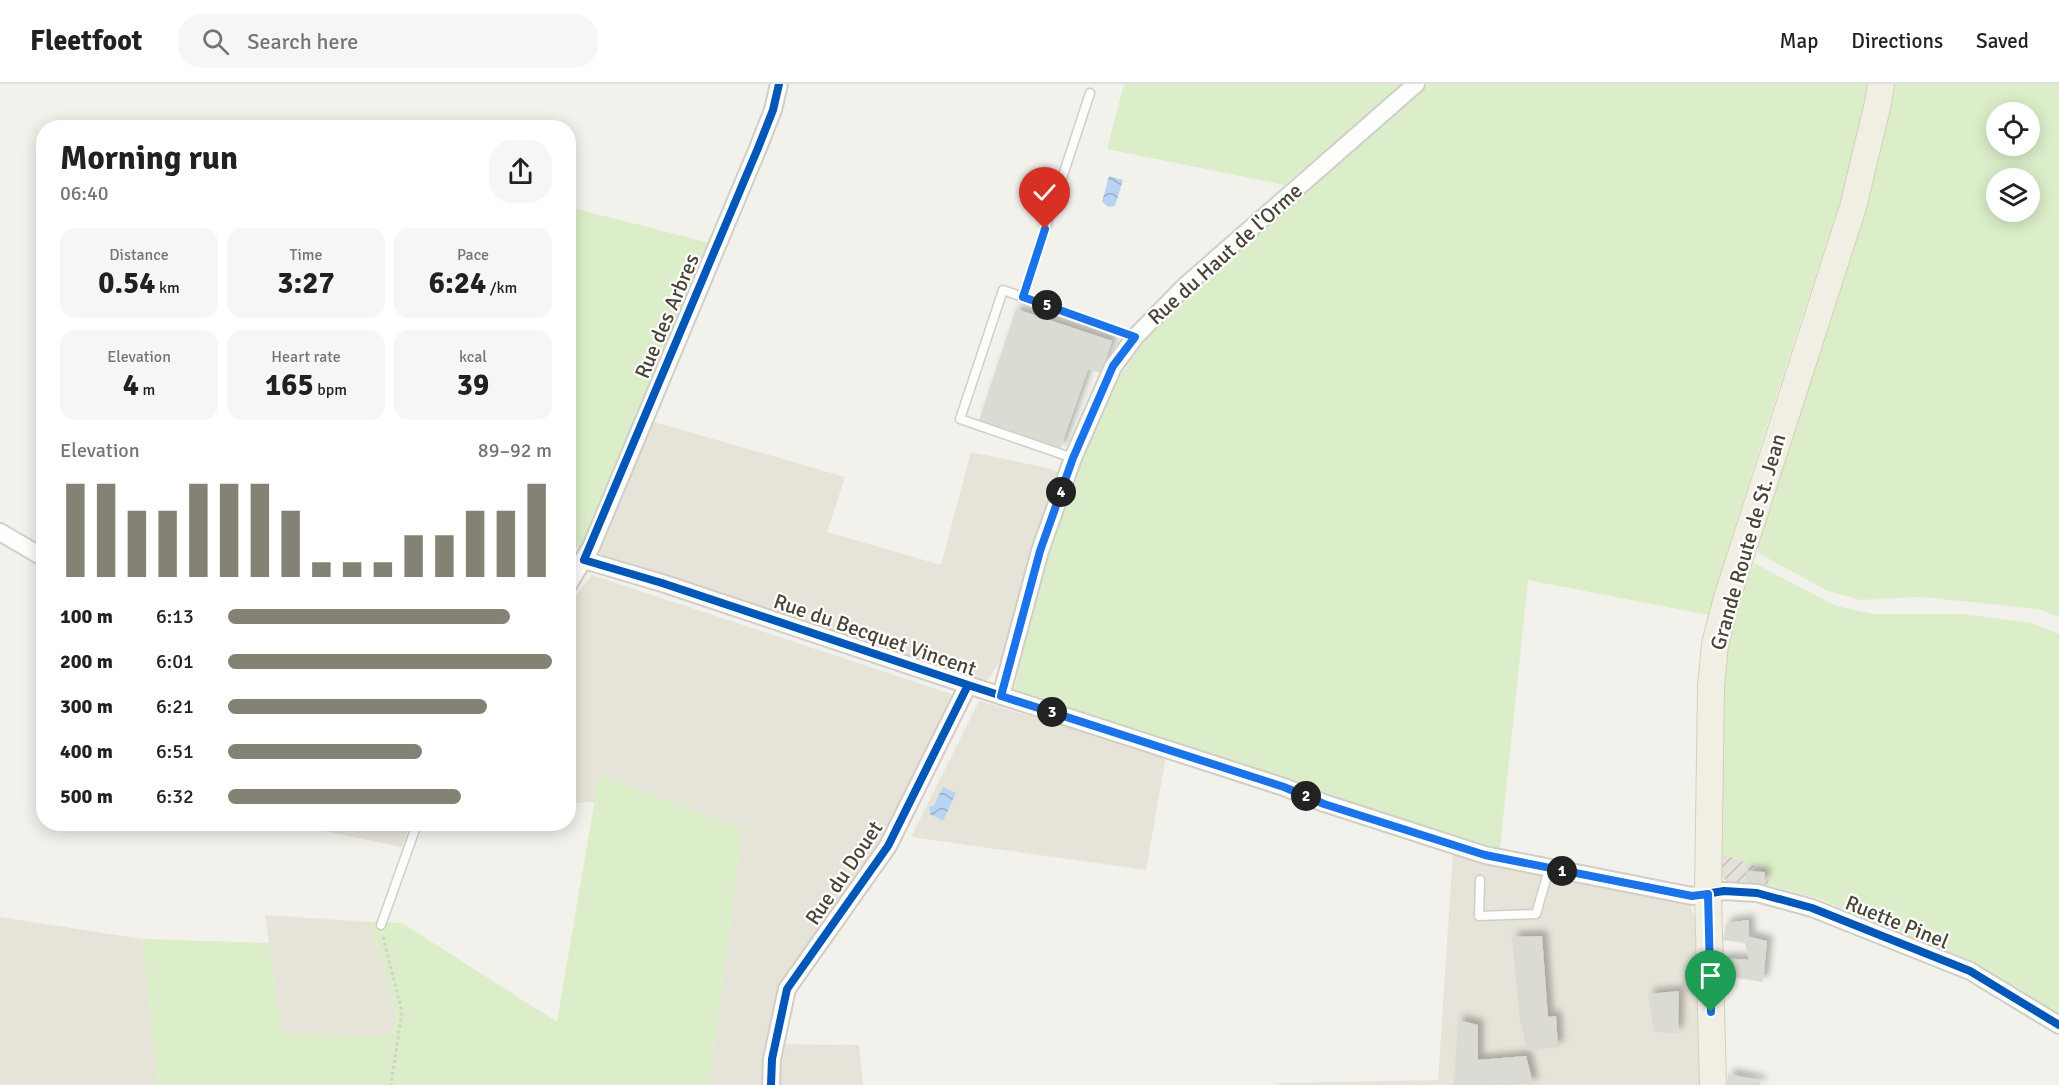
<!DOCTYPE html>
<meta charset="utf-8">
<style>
body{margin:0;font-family:Signika,sans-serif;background:#f6f6f6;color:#202124;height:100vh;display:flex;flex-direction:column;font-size:22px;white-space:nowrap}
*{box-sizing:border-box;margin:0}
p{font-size:20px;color:#757577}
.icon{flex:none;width:33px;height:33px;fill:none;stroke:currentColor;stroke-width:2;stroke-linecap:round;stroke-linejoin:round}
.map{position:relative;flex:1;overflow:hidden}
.details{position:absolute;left:36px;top:36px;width:540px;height:711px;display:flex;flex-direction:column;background:#fff;border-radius:24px;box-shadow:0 3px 15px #0003}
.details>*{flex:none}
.fabs{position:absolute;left:1986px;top:18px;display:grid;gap:12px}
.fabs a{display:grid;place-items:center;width:54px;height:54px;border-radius:50%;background:#fff;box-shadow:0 3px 15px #0003;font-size:30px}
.pin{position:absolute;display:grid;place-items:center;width:51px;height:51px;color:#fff;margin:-62px -26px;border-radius:50% 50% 50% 0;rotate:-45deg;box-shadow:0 0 6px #0007}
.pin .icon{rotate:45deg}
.km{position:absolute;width:30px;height:30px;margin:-15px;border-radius:50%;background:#222;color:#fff;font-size:16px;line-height:30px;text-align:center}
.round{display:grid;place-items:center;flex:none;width:63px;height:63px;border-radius:24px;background:#f6f6f6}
.headline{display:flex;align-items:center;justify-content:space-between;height:102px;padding:0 24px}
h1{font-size:33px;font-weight:700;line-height:45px}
.stats{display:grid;grid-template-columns:repeat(3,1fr);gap:9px;height:102px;padding:6px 24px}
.stats div{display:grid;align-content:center;border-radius:15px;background:#f6f6f6;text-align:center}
.stats b{font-size:30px;font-weight:700}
.stats small{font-size:16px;font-weight:400}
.stats p{font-size:16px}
.chart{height:168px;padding:12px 24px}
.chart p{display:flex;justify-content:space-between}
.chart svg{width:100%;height:108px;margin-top:6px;stroke:#848175;stroke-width:6}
ul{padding:0 24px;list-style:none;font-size:20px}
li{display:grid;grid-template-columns:96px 72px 1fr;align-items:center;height:45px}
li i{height:15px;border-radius:8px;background:#848175}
header{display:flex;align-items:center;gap:36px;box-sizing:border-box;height:84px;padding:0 30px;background:#fff;border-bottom:2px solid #e0e0e0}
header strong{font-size:28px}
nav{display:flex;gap:33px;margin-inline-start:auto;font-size:21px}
.search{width:420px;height:54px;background:#f6f6f6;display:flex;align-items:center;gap:15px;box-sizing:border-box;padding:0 21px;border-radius:24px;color:#757577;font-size:22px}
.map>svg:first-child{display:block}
.residential{fill:#e6e3d8}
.industrial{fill:url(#industrial-furrows)}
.grass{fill:#dbeec9;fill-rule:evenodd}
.water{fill:url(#water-waves)}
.building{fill:#dbdad3;filter:url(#shadow)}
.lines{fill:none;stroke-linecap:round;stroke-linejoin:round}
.service-casing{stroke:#d0cec8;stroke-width:11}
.minor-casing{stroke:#d0cec8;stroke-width:20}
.primary-casing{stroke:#d5d0b7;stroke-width:28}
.path{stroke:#d2d1ca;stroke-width:3;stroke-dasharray:3 3;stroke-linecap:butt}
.service{stroke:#fdfdfc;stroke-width:8}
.minor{stroke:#fdfdfc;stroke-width:16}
.primary{stroke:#f1efe4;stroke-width:26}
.cycleway-casing{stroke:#fff;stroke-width:11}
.cycleway{stroke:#0057b8;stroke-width:8}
.route-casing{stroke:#fff;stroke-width:12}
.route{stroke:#1a73e8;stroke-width:8}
.labels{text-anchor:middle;stroke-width:4.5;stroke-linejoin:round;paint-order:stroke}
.street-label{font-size:21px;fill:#494436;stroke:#fff}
</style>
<header>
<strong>Fleetfoot</strong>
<div class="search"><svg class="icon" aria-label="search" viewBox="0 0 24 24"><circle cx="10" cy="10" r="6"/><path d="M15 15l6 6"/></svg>Search here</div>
<nav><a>Map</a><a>Directions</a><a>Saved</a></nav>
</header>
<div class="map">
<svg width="2059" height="1001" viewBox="0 0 2059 1001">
<defs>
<pattern id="industrial-furrows" width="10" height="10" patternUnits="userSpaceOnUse" patternTransform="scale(1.5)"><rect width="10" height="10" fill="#e4e1da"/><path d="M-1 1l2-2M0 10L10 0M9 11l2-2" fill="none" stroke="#c5c2bc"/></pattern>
<pattern id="water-waves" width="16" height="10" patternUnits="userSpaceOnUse" patternTransform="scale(1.5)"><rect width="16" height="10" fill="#b9d4f2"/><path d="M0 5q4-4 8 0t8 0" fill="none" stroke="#98aec5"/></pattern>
<filter id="shadow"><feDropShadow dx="5.5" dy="-5.5" stdDeviation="3" flood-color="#0004"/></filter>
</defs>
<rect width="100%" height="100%" fill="#f2f1eb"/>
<path class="residential" d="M654 338 845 393 827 448 941 481 971 368 1052 385 1060 390 1005 568 991 592 985 599 606 475 601 472 598 464Z
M592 491 957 612 903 717 859 789 779 904 768 960 859 961 863 1001H709L743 745 599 691 595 718 569 719 568 522Z
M979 617 1166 672 1146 786 911 753Z
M290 740H410L402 763Z
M1453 769 1562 794 1689 820 1695 832 1700 1001H1279V999L1438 996Z
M265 831 370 838 397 934 391 951 282 950Z
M0 833 142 855 158 1001H0Z"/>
<path class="industrial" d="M1720 769 1768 786 1769 801 1727 798 1719 789Z"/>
<path class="grass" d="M1124 0H1405L1284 101 1107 65Z
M1429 0H1867C1857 81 1826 159 1801 236 1769 334 1738 432 1708 531L1528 496 1500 764 1429 745 1232 677 1033 616 1014 607 1037 495 1078 378 1118 295 1148 251 1394 26Z
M1893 0H2059V533L2038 525 1921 513 1860 516 1828 507 1760 470 1756 462 1808 303 1878 77ZM1996 28H2030V62H1996ZM1996 94H2030V128H1996Z
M569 123 710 159 581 464 569 461Z
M1754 479 1836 522 1873 530H1963L2032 539 2059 550V934L1953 871 1820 815 1769 801 1768 786 1720 769V607L1728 547Z
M599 691 743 745 709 1001H158L142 855 269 859 282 950 391 951 397 934 370 838 402 839 557 938Z"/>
<path class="water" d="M1109 92 1123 96 1115 122 1108 123 1102 118Z
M943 703 956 709 943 737 930 730 929 723 934 721Z"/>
<path class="building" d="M1016 225 1112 257 1101 289 1088 285 1060 365 979 336Z
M1746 787 1765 788 1764 799H1746Z
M1749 836V853L1767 857 1763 898 1724 892 1723 874 1749 876 1745 859 1723 856 1726 839Z
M1542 852 1548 933 1556 932 1558 963 1527 966 1520 936 1512 853Z
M1679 907 1678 949 1654 948 1648 910Z
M1458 936 1478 941V976L1526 972 1533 1000 1454 1001Z
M1728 990 1761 997 1760 1001H1727Z"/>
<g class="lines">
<defs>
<path id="service" d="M1023 213 1090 9
M1073 374 960 335 1003 206 1135 253
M1480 796 1479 832 1536 830 1549 785
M381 841 417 740"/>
<path id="minor" d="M0 448 44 474
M584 476 662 499 968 601 1284 703 1324 719 1485 771 1692 812 1724 807 1757 809 1812 824 1970 887 2059 941
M568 501 591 463 758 64 773 26 779 0
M1001 612 1040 467 1073 374 1113 283 1135 253 1185 202 1416 0
M771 1001 772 975 787 905 888 762 968 601"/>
<path id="primary" d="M1713 1001 1708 810 1711 603 1715 560 1727 514 1853 123 1878 19 1881 0"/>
</defs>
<use href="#service" class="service-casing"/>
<use href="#minor" class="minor-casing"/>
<use href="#primary" class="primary-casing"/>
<path class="path" d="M383 853 402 928 391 1001"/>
<use href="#service" class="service"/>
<use href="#minor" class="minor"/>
<use href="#primary" class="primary"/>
<defs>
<path id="cycleway" d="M779 0 773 26 758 64 584 476 662 499 968 601 1284 703 1324 719 1485 771 1692 812 1724 807 1757 809 1812 824 1970 887 2059 941
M771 1001 772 975 787 905 888 762 968 601"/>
</defs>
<use href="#cycleway" class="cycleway-casing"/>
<use href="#cycleway" class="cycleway"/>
</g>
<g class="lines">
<defs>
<path id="route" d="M1045 145 1023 213 1135 253 1113 282 1073 374 1040 467 1001 612 1284 703 1324 720 1485 771 1692 812 1708 810 1711 928"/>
</defs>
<use href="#route" class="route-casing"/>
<use href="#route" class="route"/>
</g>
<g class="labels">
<g class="street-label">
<text transform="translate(1225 170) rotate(-42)" y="7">Rue du Haut de l'Orme</text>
<text transform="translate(667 232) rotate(-67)" y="7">Rue des Arbres</text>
<text transform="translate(1748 458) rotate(-74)" y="7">Grande Route de St. Jean</text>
<text transform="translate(875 551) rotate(19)" y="7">Rue du Becquet Vincent</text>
<text transform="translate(844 789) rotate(-56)" y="7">Rue du Douet</text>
<text transform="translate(1897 838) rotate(22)" y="7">Ruette Pinel</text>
</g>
</g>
</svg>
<div class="fabs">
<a><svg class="icon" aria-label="locate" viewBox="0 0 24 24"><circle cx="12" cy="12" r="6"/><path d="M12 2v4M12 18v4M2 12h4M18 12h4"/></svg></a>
<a><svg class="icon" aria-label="layers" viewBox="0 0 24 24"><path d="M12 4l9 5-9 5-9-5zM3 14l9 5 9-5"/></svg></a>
</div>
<div class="pin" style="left:1711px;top:928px;background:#1e9e55"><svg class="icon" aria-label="arrive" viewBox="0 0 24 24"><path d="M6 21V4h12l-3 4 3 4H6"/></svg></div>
<div class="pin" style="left:1045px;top:145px;background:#d93025"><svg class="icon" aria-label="check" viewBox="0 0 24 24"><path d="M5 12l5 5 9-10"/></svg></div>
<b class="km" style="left:1562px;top:787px">1</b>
<b class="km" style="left:1306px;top:712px">2</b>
<b class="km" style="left:1052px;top:628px">3</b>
<b class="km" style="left:1061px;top:408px">4</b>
<b class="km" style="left:1047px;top:221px">5</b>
<section class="details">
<div class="headline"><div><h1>Morning run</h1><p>06:40</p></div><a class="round"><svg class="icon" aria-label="share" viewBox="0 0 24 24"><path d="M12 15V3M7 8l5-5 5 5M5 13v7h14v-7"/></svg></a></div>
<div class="stats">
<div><p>Distance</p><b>0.54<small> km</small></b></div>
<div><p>Time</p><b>3:27</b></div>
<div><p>Pace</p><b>6:24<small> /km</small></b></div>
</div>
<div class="stats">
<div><p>Elevation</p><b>4<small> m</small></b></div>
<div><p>Heart rate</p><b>165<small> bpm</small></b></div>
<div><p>kcal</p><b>39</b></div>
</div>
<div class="chart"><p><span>Elevation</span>89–92 m</p>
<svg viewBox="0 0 160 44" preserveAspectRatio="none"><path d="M5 44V6M15 44V6M25 44V17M35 44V17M45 44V6M55 44V6M65 44V6M75 44V17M85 44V38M95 44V38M105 44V38M115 44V27M125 44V27M135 44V17M145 44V17M155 44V6"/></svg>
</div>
<ul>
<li><b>100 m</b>6:13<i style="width:87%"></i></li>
<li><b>200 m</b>6:01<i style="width:100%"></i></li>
<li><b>300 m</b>6:21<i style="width:80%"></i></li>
<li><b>400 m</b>6:51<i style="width:60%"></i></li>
<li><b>500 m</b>6:32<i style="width:72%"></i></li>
</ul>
</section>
</div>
